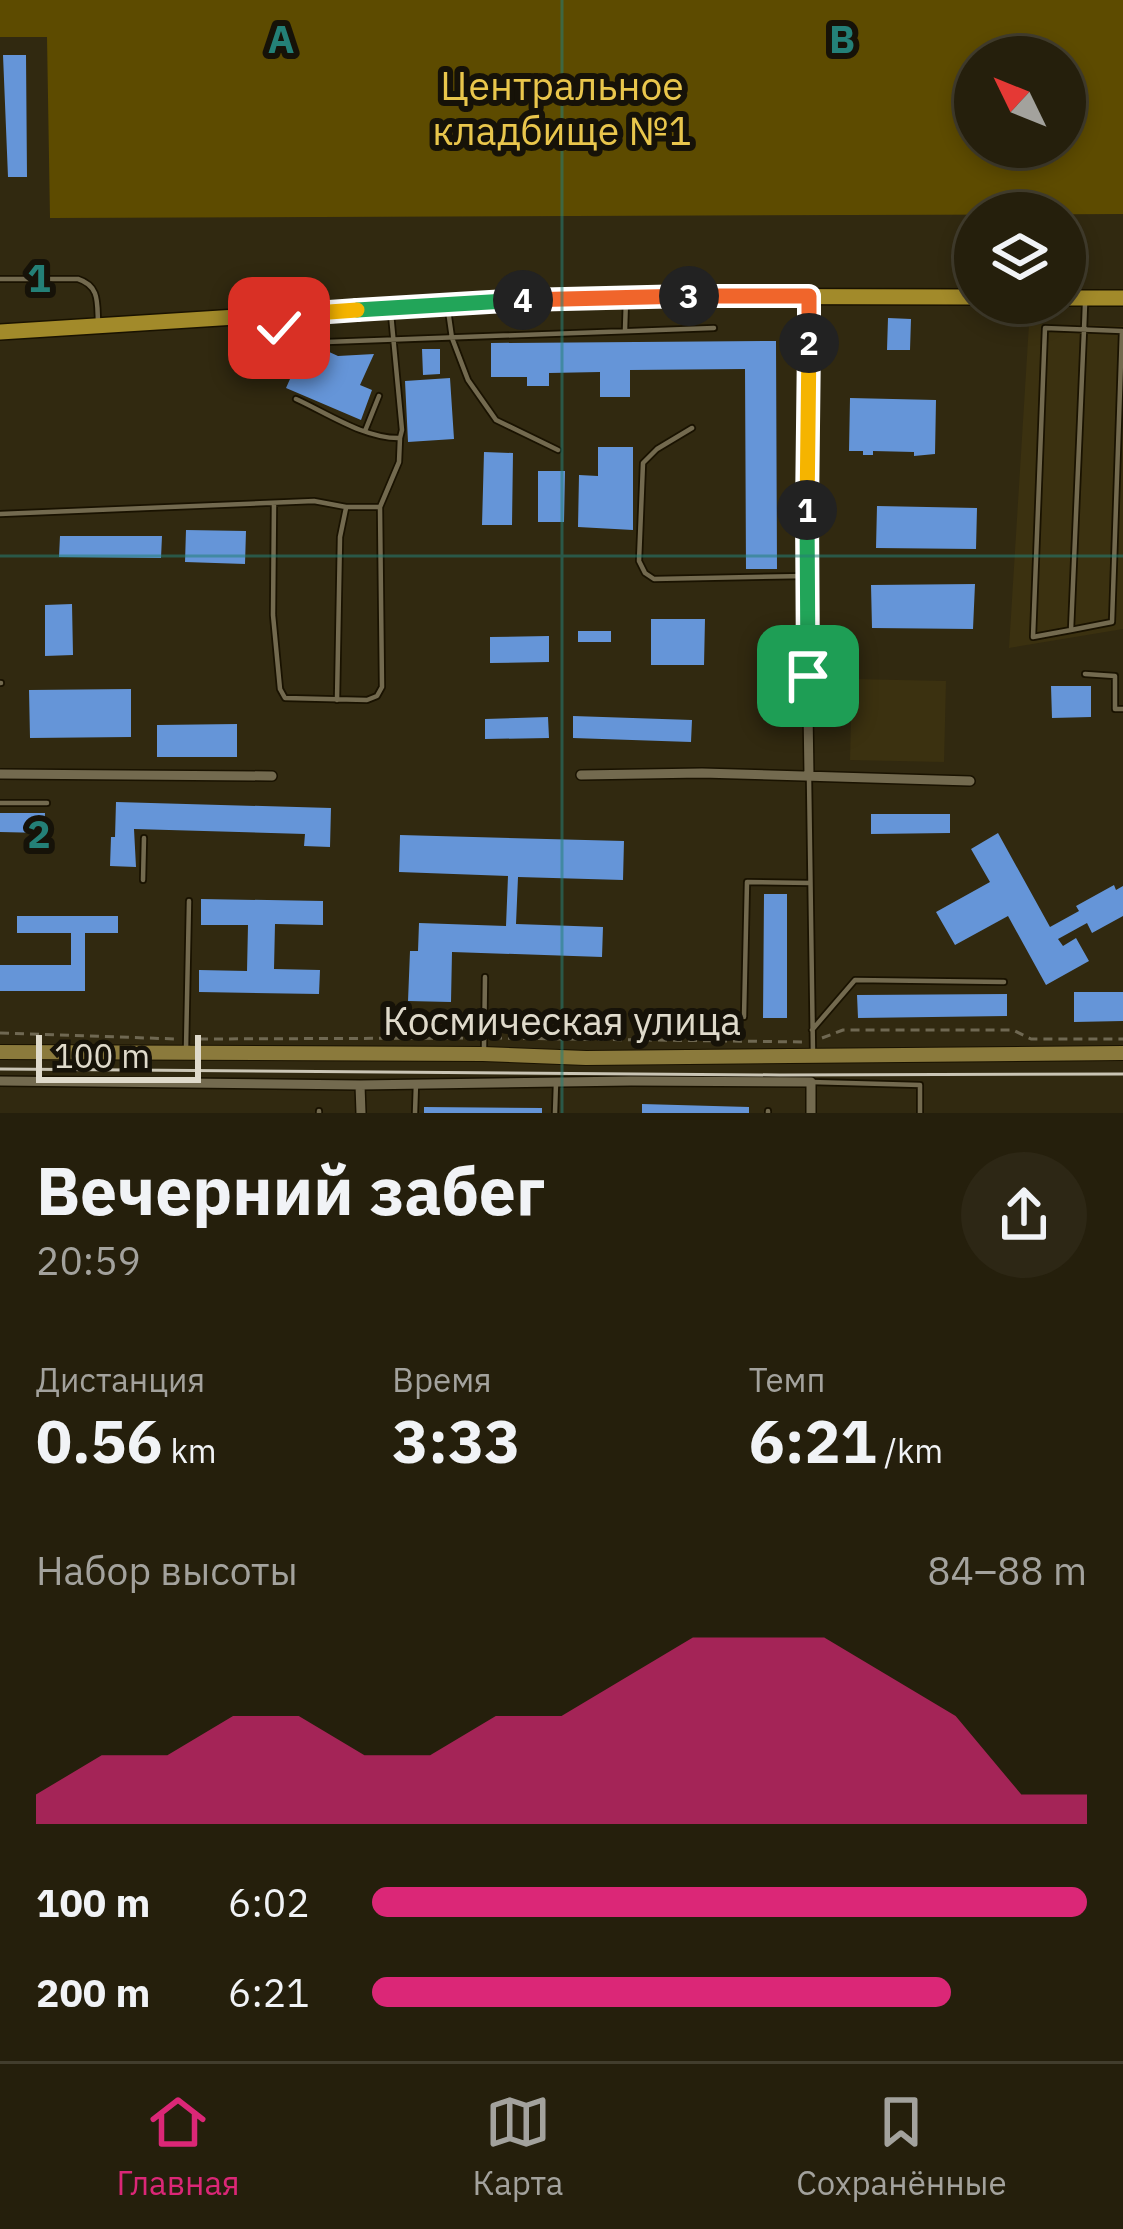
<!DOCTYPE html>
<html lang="ru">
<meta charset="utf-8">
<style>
body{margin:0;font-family:"IBM Plex Sans",sans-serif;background:#2d2715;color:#f1f3f6;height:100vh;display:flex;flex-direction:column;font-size:45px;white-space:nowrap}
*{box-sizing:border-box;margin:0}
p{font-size:39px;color:#a3a29d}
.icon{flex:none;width:66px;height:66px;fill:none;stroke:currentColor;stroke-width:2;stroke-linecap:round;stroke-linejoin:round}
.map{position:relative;height:1113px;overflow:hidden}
.details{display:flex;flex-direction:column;background:#251f0c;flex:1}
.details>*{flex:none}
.needle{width:78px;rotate:313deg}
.buttons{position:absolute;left:954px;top:36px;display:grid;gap:24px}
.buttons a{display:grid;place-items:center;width:132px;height:132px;border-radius:50%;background:#251f0c;box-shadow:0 6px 18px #0003,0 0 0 3px #423d2d;font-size:60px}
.scale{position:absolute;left:36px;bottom:30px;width:165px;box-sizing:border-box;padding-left:12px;border:6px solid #dfdacb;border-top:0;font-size:33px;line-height:42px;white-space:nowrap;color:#dfdacb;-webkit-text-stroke:9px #161208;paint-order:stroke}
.pin{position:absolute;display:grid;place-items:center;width:102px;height:102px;color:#fff;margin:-51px;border-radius:24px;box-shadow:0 6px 18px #0006}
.km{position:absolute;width:60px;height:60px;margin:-30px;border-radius:50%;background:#222;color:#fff;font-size:33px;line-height:60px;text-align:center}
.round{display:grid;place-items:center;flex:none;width:126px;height:126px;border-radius:63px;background:#2d2715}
.summary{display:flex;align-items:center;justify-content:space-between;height:204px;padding:0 36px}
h1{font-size:66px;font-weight:800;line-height:90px}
.figures{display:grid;grid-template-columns:repeat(3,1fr);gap:18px;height:204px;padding:12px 36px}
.figures div{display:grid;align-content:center}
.figures b{font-size:60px;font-weight:800}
.figures small{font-size:33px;font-weight:400}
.figures p{font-size:33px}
.chart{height:336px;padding:24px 36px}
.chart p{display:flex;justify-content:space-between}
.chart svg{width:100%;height:216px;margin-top:12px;fill:#db2777;opacity:.7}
ul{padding:0 36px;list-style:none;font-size:39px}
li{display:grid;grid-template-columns:192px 144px 1fr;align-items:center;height:90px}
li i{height:30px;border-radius:15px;background:#db2777}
.dock{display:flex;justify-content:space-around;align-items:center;height:168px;border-top:3px solid #423d2d;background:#251f0c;font-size:33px;color:#a3a29d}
.dock a{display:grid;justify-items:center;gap:6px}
.dock .selected{color:#db2777}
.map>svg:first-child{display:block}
.built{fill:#3b3110}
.green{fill:#5d4b00;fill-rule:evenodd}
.building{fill:#6595d8}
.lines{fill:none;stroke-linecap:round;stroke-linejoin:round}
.lane-casing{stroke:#191200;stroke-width:8}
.street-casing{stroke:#191200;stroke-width:12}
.secondary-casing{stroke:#191200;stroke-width:16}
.primary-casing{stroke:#191200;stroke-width:18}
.path{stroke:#6f6852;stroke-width:3;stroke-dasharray:9 6;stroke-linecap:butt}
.lane{stroke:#736a4f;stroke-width:4.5}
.street{stroke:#736a4f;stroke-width:9}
.secondary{stroke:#8b7a3c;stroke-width:14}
.primary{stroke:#a28a2a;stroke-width:15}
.tram{stroke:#cac5b5;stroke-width:3}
.split-1-casing{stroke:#fff;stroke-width:24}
.split-2-casing{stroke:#fff;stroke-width:24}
.split-3-casing{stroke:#fff;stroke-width:24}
.split-4-casing{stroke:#fff;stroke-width:24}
.split-5-casing{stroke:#fff;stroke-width:24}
.split-6-casing{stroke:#fff;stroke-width:24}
.split-1{stroke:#22a559;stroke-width:15}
.split-2{stroke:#f5b400;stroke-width:15}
.split-3{stroke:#f0652b;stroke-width:15}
.split-4{stroke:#f0652b;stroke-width:15}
.split-5{stroke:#22a559;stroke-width:15}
.split-6{stroke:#f5b400;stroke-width:15}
.grid{fill:none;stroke:#248077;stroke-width:3;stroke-opacity:0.55}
.labels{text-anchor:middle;stroke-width:12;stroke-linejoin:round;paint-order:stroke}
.park-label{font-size:39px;fill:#e9c64c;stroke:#161208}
.street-label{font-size:39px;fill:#dfdacb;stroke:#161208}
.grid-label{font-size:39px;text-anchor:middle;font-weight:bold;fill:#248077;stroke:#161208;stroke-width:12;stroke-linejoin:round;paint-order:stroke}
</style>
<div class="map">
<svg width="1123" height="1113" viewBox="0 0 1123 1113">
<rect width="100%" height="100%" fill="#312910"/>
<path class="built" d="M1029 324 1123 326V629L1009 648Z
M852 679 946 681 944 762 850 760Z"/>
<path class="green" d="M0 0H1123V214L50 218 47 37H0ZM975 57H1065V147H975Z"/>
<path class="building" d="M3 55H26L27 177H8Z
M888 318 911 319 910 350H887Z
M776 341 777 569H746L745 369 630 370V397H600V372L549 373V386H527V377H491V343Z
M422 349H440V374L423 375Z
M327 351 338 356 374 354 360 385 372 390 361 420 286 388 298 361 323 360Z
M450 378 454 439 408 442 405 381Z
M850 398 936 400 935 454 914 456V452L873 451V455H863V451H849Z
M598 447H633V530L578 527 579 475 598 476Z
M484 452 513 453 512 525H482Z
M538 471H565L564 522H538Z
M877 506 977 508 976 549 876 548Z
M186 530 246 531 245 564 185 562Z
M60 536H162L161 558 59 557Z
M975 584 973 629 872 628 871 585Z
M72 604 73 655 45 656V605Z
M651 619H705L704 665H651Z
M578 631H611V642H578Z
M549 636V662L490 663V637Z
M1051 686H1091V717L1052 718Z
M131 689V737L30 738 29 690Z
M573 716 692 720 691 742 573 738Z
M548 717 549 738 485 739V719Z
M237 724V757H157V725Z
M116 802 331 808 330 847 304 846 305 834 134 829 136 867 110 866 111 837H115Z
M0 813H45L44 833 0 832Z
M871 814H950V833L871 834Z
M998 833 1050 927 1079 911 1076 906 1114 885 1116 890 1123 886V916L1092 933 1087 923 1058 939 1063 946 1076 938 1089 961 1046 985 1008 916 955 945 936 912 990 882 971 849Z
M400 835 624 841 623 880 518 877 516 924 603 927 602 957 452 952 451 1002 408 1001 410 951H418L419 923 506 926 508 876 399 872Z
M764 894H787V1018H763Z
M201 899 323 901V925L275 924 274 969 320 970 319 994 199 992V970L247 971 248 925H201Z
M17 916H118V933H85V991H0V965H71V933H17Z
M1074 992H1123V1021L1074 1022Z
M1007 994V1016L858 1018 857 995Z
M642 1104 749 1107V1113H642Z
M424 1107 542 1108V1113H424Z"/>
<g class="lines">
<defs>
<path id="lane" d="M0 279H78C100 286 97 303 98 323
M448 310 452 338 468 380 496 420 558 450
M276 321 288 338 299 343 714 328
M625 330 626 299
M296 399C327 413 365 439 400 438L402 430 391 314
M692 428 657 449 643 463 639 561 645 573 654 579 806 576
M365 431 379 396
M274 503 273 615 280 689 285 698 367 700 377 696 382 687 380 507 399 462 400 438
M0 514 314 501 346 507H378
M1071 630 1033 637 1045 328 1122 331 1112 622 1071 630 1084 330 1085 304
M1085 674 1115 676V709H1123
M0 683H1
M337 700 340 537 346 508
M809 778 813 1054
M0 803H47
M143 880 144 838
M744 1017 747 882 810 883
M812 1030 855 980 1004 982
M484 1048 485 977
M186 1049 189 901
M811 1082 920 1085V1113
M319 1111V1113
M415 1113 416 1083
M555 1113 556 1083
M768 1113V1111"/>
<path id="street" d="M809 296 806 576 809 776
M0 774 272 776
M581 775 702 773 970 781
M0 1081 360 1085 631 1081 811 1082V1113
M360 1085 361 1113"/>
<path id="secondary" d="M0 1052 483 1054 586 1058 1123 1053"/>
<path id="primary" d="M1065 298H1123
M0 332 504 300 626 296 975 297"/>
</defs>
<use href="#lane" class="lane-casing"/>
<use href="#street" class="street-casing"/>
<use href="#secondary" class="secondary-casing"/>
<use href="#primary" class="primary-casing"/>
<path class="path" d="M0 1033 177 1039
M493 1038 807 1042
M822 1038 843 1030H1013L1031 1039H1123
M199 1039 477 1038"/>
<use href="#lane" class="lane"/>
<use href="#street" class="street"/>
<use href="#secondary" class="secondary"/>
<use href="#primary" class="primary"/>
<path class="tram" d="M0 1069 780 1075 1123 1074"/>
</g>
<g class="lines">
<defs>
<path id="split-1" d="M807 510 808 676"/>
<path id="split-2" d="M807 510 809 343"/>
<path id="split-3" d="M689 296H809V343"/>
<path id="split-4" d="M523 300 689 296"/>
<path id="split-5" d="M357 310 523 300"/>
<path id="split-6" d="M279 328 273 316 357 310"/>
</defs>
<use href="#split-1" class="split-1-casing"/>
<use href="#split-2" class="split-2-casing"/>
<use href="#split-3" class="split-3-casing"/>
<use href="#split-4" class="split-4-casing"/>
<use href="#split-5" class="split-5-casing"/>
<use href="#split-6" class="split-6-casing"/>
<use href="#split-1" class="split-1"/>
<use href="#split-2" class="split-2"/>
<use href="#split-3" class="split-3"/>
<use href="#split-4" class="split-4"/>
<use href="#split-5" class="split-5"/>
<use href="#split-6" class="split-6"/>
</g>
<path class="grid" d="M562 0V1113M0 556H1123"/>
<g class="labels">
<g class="park-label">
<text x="562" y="100">Центральное<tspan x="562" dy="45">кладбище №1</tspan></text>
</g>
<g class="street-label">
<text x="562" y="1035">Космическая улица</text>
</g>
</g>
<g class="grid-label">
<text x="281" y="53">A</text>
<text x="842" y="53">B</text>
<text x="39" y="292">1</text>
<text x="39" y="848">2</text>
</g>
</svg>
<div class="buttons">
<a><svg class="needle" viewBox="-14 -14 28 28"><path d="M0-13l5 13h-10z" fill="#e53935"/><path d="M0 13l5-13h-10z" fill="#a3a29d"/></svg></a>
<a><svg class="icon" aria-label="layers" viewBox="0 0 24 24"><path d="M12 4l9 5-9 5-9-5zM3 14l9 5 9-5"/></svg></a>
</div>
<div class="scale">100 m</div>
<div class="pin" style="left:808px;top:676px;background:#1e9e55"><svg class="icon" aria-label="arrive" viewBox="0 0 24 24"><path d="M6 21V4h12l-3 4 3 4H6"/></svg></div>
<div class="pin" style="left:279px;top:328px;background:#d93025"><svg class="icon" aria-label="check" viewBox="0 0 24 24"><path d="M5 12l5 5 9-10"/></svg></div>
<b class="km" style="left:807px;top:510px">1</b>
<b class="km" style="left:809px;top:343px">2</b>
<b class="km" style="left:689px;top:296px">3</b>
<b class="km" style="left:523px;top:300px">4</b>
</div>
<section class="details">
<div class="summary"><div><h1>Вечерний забег</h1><p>20:59</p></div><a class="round"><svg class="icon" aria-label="share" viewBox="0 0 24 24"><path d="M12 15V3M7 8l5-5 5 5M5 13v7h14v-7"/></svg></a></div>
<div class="figures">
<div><p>Дистанция</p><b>0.56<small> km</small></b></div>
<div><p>Время</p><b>3:33</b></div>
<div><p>Темп</p><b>6:21<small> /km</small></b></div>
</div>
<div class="chart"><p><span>Набор высоты</span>84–88 m</p>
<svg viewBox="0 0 160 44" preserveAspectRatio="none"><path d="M0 44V38L10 30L20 30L30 22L40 22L50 30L60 30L70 22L80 22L90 14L100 6L110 6L120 6L130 14L140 22L150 38L160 38V44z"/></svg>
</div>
<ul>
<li><b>100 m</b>6:02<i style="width:100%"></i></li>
<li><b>200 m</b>6:21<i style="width:81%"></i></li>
</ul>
</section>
<nav class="dock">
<a class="selected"><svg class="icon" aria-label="home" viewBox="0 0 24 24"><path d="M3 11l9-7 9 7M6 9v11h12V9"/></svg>Главная</a>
<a><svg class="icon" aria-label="map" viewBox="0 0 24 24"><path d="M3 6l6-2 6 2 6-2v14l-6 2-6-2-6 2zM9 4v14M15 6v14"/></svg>Карта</a>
<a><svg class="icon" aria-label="saved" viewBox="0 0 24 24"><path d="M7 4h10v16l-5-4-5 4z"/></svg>Сохранённые</a>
</nav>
